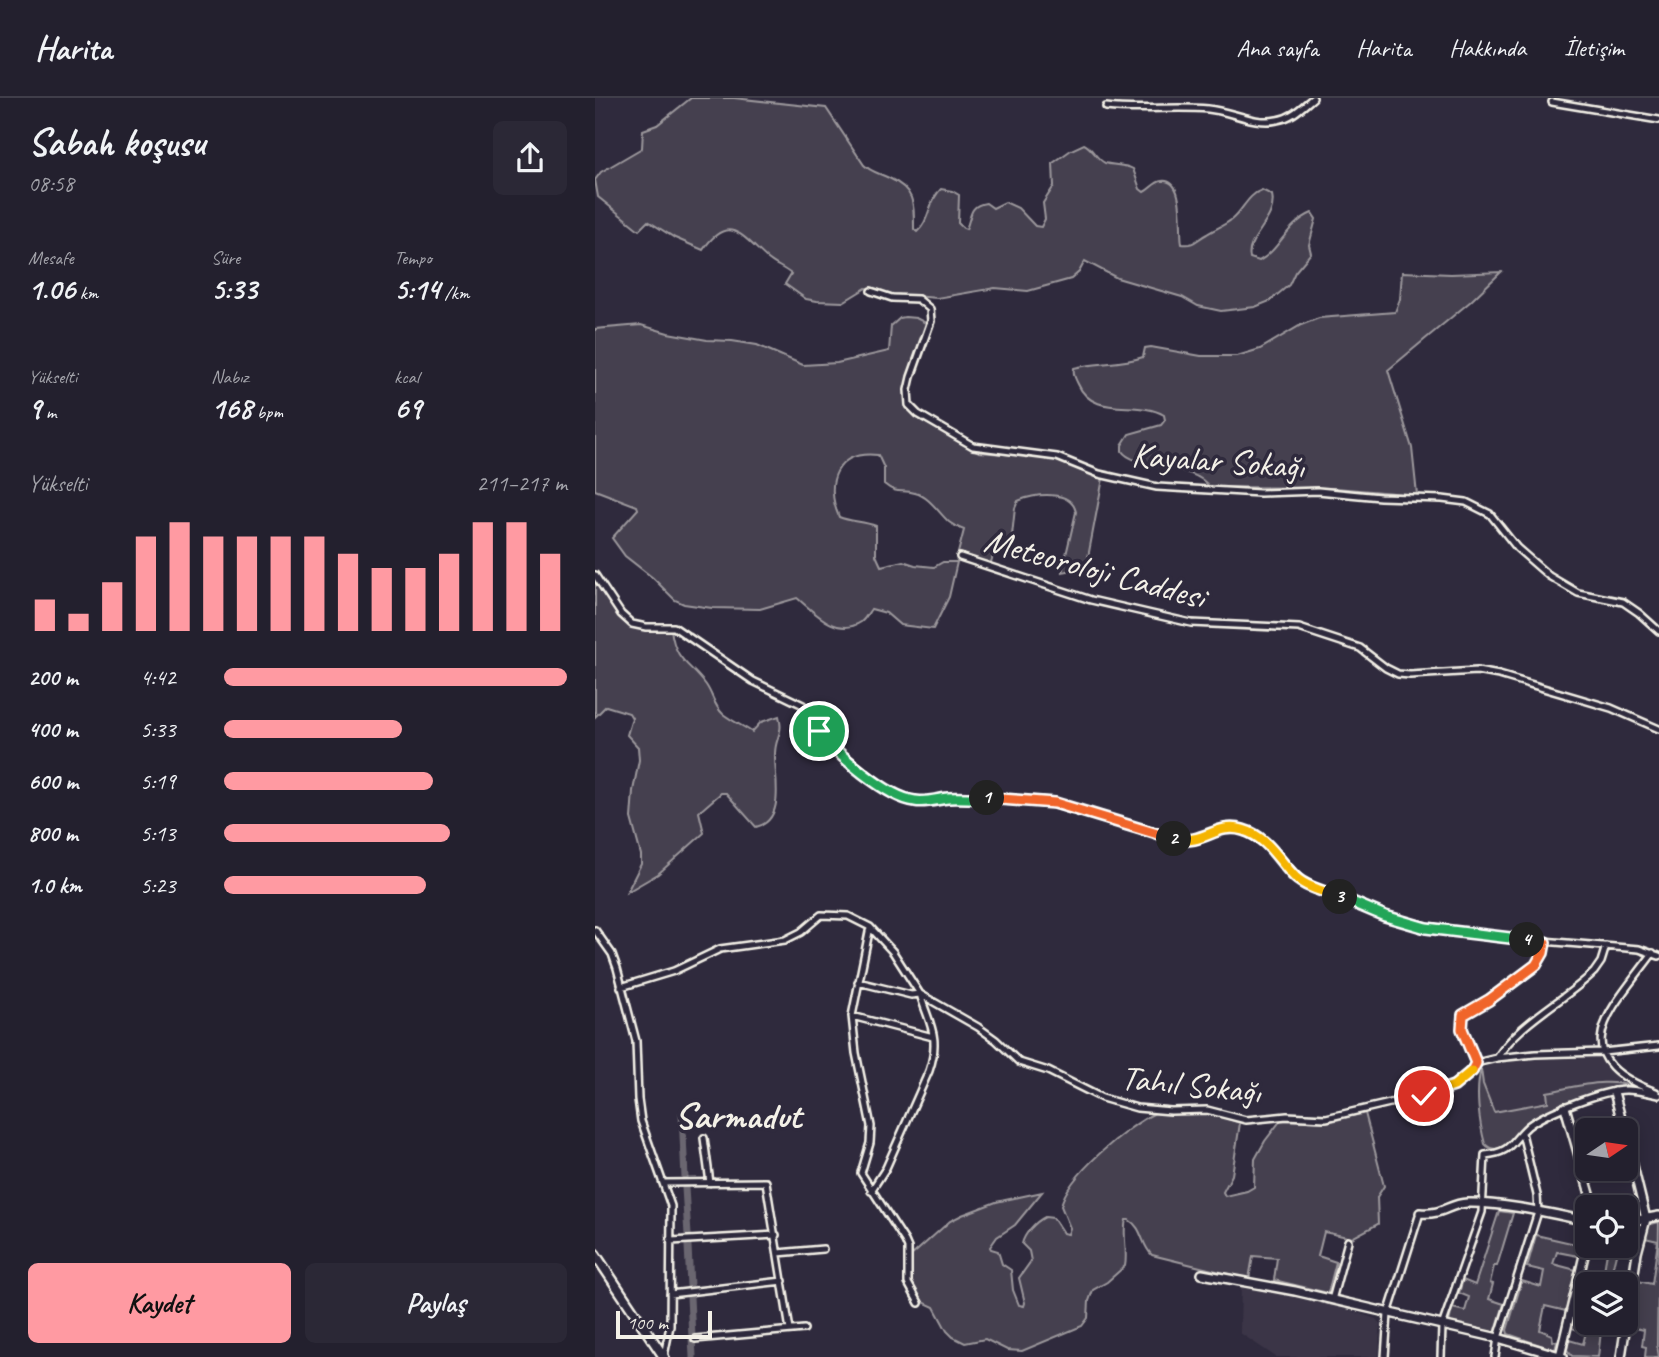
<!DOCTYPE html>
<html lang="tr">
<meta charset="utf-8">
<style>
body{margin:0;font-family:Caveat,sans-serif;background:#2b2836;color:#f1f3f6;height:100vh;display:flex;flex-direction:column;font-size:26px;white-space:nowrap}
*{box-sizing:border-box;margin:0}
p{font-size:23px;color:#a3a3aa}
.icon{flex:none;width:38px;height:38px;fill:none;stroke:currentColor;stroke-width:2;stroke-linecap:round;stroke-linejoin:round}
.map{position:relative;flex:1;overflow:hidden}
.side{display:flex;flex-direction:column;background:#23202e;width:595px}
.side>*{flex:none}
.needle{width:46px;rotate:77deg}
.fabs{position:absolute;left:980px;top:1020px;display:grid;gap:14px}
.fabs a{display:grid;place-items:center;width:63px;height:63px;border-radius:10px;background:#23202e;box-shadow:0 4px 18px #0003,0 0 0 2px #403e4a;font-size:35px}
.scale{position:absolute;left:21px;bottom:18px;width:96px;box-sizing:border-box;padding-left:7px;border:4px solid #f4f1e8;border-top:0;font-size:19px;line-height:24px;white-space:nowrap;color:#f4f1e8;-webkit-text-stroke:5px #2f2a3d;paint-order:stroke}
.pin{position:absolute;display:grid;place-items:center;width:60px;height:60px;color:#fff;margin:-30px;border:4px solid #fff;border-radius:50%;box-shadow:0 2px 7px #0007}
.km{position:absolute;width:35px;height:35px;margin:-18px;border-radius:50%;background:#222;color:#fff;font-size:19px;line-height:35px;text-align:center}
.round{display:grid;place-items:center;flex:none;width:74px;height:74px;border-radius:10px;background:#2b2836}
.head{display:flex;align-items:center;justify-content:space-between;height:119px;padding:0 28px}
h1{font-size:38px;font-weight:700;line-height:52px}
.stats{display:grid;grid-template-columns:repeat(3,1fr);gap:10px;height:119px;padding:7px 28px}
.stats div{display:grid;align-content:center}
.stats b{font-size:30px;font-weight:700}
.stats small{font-size:19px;font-weight:400}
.stats p{font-size:19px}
.chart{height:196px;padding:14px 28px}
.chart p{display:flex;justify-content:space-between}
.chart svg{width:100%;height:126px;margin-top:7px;stroke:#ff9aa2;stroke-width:6}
.action{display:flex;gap:14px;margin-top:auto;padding:14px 28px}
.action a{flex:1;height:80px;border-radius:10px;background:#ff9aa2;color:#111;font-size:28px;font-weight:700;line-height:80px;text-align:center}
.action a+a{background:#2b2836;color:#f1f3f6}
ul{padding:0 28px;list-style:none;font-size:23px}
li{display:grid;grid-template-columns:112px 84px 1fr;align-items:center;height:52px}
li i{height:18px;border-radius:9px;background:#ff9aa2}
header{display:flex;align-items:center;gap:42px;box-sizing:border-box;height:98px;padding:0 35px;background:#23202e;border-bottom:2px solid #403e4a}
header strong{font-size:33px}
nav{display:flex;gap:38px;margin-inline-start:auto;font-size:24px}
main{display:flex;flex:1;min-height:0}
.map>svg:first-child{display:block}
.built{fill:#3b3647}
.green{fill:#454050;stroke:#9c989c;stroke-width:2}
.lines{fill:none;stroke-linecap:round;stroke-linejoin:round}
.canal{stroke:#6a6670;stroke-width:7}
.minor-casing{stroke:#f4f1e8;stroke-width:10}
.tertiary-casing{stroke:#f4f1e8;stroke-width:12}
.secondary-casing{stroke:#f4f1e8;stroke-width:13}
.minor{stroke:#2f2a3d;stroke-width:5}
.tertiary{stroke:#2f2a3d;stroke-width:7}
.secondary{stroke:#2f2a3d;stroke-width:8}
.split-1-casing{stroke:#fff;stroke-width:14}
.split-2-casing{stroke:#fff;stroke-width:14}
.split-3-casing{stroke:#fff;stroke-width:14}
.split-4-casing{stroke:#fff;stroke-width:14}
.split-5-casing{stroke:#fff;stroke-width:14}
.split-6-casing{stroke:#fff;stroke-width:14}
.split-1{stroke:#22a559;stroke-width:9}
.split-2{stroke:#f0652b;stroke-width:9}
.split-3{stroke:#f5b400;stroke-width:9}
.split-4{stroke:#22a559;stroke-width:9}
.split-5{stroke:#f0652b;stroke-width:9}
.split-6{stroke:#f5b400;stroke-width:9}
.labels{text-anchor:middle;stroke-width:7;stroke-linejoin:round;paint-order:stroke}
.street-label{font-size:35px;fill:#f4f1e8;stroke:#2f2a3d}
.neighbourhood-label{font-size:37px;font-weight:bold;fill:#f4f1e8;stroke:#2f2a3d}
</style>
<header>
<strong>Harita</strong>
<nav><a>Ana sayfa</a><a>Harita</a><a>Hakkında</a><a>İletişim</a></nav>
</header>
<main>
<section class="side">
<div class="head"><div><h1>Sabah koşusu</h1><p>08:58</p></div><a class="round"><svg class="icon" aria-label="share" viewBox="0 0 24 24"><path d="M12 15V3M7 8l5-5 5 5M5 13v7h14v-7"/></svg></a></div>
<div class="stats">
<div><p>Mesafe</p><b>1.06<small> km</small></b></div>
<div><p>Süre</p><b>5:33</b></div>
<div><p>Tempo</p><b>5:14<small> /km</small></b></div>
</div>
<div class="stats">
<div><p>Yükselti</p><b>9<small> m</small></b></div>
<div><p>Nabız</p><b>168<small> bpm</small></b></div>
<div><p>kcal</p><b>69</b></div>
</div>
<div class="chart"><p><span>Yükselti</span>211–217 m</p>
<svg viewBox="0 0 160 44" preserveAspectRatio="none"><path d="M5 44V33M15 44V38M25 44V27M35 44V11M45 44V6M55 44V11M65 44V11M75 44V11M85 44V11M95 44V17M105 44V22M115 44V22M125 44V17M135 44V6M145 44V6M155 44V17"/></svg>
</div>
<ul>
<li><b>200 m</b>4:42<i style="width:100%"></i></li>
<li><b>400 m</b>5:33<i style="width:52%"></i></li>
<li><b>600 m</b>5:19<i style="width:61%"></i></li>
<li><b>800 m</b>5:13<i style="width:66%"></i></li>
<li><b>1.0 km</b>5:23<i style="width:59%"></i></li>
</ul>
<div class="action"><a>Kaydet</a><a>Paylaş</a></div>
</section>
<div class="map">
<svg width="1064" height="1259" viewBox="0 0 1064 1259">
<rect width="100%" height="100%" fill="#2f2a3d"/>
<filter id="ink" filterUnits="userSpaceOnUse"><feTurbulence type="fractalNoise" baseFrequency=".0143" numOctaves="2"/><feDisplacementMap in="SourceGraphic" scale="14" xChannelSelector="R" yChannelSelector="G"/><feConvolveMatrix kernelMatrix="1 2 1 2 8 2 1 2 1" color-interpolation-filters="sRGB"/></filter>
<g filter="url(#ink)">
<path class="built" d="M952 959H1004L1028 985 1038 987 962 1010 936 1023 901 1051 893 1049 889 1042 884 1004V979L886 971 900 964Z
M646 1187 741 1208 781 1221 785 1226 784 1259H681L645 1235Z"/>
<path class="green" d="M96 0H139L231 10 269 67C276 74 284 75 294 80 320 92 319 105 319 131L322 134C335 123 333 103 346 91L357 93 364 97 363 125 368 130 371 131C377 118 373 108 391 105L398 110 410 104 423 110 440 128 446 129 450 121 448 105 459 88 458 65 476 52 489 46C498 50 501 61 510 65 520 68 529 66 538 71L545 91 549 94C556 91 559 84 567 83 591 80 584 131 587 146 599 148 602 141 612 136 620 131 628 128 636 122 648 113 652 97 667 92L677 97C683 122 650 140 655 160L664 163C684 153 691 126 717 115L721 121 714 147 716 155 700 174 694 187 675 203 660 209 626 213 603 208 587 199 522 180 490 163 484 174 476 181 433 193 400 190 342 200 296 196 271 190 248 204 222 203 211 201 190 186 196 176C189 170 180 167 173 161 148 139 134 114 108 152L80 140 53 123 44 132 3 99 0 82 6 74 47 50 48 32 62 27Z
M807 174 856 176 906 174 876 203 793 272 817 350 822 397 740 390 614 389C601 366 538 371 527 353V347L534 336 566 327 570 322 569 317C542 301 498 321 483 286 480 280 478 276 479 270 501 264 526 267 548 259L550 250 556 249 606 258H642L665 251 706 227 724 220 800 214 805 201Z
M310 219 321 220 333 226 311 291 313 310 322 320 384 354 446 359 472 365 508 380 491 470 467 474 481 414C476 391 440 396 423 403L420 410 415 456 400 452 395 467 363 455 369 432C364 430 358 427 354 424 343 414 335 399 320 395 306 391 302 397 289 386V370L283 357C241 352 229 385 244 419 256 424 268 423 281 428V457L286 468 308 463 320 467 339 469 348 464H362L354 499 338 531 305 527 291 515 276 511C273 515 270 521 266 524 242 540 219 514 202 500L165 511 117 510 89 506 80 502 58 480 30 458 17 440 43 411 42 408 0 392V231L46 227 73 235 112 242 137 243 162 247 208 267 242 265 294 253 296 228 305 220Z
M0 482 29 524C43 533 60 531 76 531 80 564 95 565 111 587 118 597 119 608 128 616 137 623 148 628 157 634L166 624 184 618C189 636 180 639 180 656 179 677 192 722 161 729L131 695H126L104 714 109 735 63 776 32 794 46 766V757L36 720 38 693 44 662 43 649 32 637 37 620 34 615 11 608 0 619Z
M886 971 888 986 899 1014 953 1004 952 994C984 988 1019 977 1049 993L1025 990 962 1010 936 1023 912 1047C905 1052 896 1053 890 1046 884 1024 880 993 886 971Z
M560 1015 619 1016 645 1025 637 1077 628 1094 630 1098 652 1093 659 1089 660 1061 670 1043 686 1022 733 1024 770 1015 789 1088 782 1099 783 1126 757 1140 729 1134 723 1158 741 1164 733 1195 679 1182 682 1160 658 1158 654 1181 557 1157C546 1147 548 1130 534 1122H531C527 1136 533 1153 530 1168L512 1184 498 1192 494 1203 493 1220 487 1228 427 1253 412 1252 390 1241 370 1245 358 1239 352 1233 339 1209 328 1204 322 1197 315 1181V1159L355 1123 367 1117 401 1104 447 1094 420 1127 402 1139 395 1149 396 1151 403 1153 407 1166 416 1172 418 1192 424 1207 429 1208 430 1205 424 1180 436 1163 434 1153 427 1146C429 1136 440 1124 450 1119L458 1120 468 1135 473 1136 475 1130 466 1108C472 1078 533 1028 560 1015Z
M904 1113 918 1115 902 1168H899L895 1185 898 1186 894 1201 909 1206 900 1235 854 1225 857 1210 870 1213 874 1199 864 1195 868 1182 880 1187Z
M1064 1124 1062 1247 1064 1259H1050L1051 1249 1047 1248 1049 1232 1036 1229 1043 1183 1057 1186 1063 1143 1050 1140 1052 1127Z
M941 1137 985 1147 983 1158 962 1154 958 1166 981 1172 971 1213 950 1208 945 1232 957 1237 958 1243 962 1244 960 1252 913 1236 912 1232 927 1183 946 1189 949 1173 932 1169Z
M1013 1148H1023L1017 1172 1035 1175 1032 1191 1031 1186H992V1225H1007L1003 1259 977 1258 972 1252 974 1242 988 1246 991 1234 977 1230 989 1175 1008 1179Z"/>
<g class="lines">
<path class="canal" d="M87 1016 90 1080
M90 1090 93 1137
M93 1148 95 1188
M95 1199 98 1259"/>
<defs>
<path id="minor" d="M957 4 1064 22
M511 9C545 13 579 8 613 11 636 13 659 27 682 22 697 20 707 9 718 0
M276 193 297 200 323 201 335 211 336 223 316 279 313 292 314 307 323 316 378 348 462 359 504 376 562 389 665 395 723 393 785 399 847 401 871 404 895 416 922 450 954 478 983 495 1028 504 1044 515 1064 533
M365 459 496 502 596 525 704 530 765 550 791 570 803 576 815 577 882 573 904 577 1016 610 1064 631
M0 477 26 516 37 526 51 529H79L158 583 208 607 234 645 294 694 324 704 357 700H408L452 704 590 743 602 742 629 730 647 731 673 747 706 783 790 818 831 829 911 840 1044 851 1064 858
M0 832 17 856 22 870 41 943 43 1001 46 1023 76 1108 75 1228 69 1258
M1058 855C1017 911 964 958 1061 994
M263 884 316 897 325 896C334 926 346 938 334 973L291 1070 276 1093
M26 889 79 873 125 851 190 842 206 834 226 817 253 818 275 829
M257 918 338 939
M902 960C925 923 968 904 999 874L1006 864 1011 848
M881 965 867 931 868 917 894 902 941 867 948 855 950 844
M109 1040 115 1085
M69 1085 171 1084 195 1232
M76 1143 181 1137
M183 1155 228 1151
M75 1196 188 1183
M737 1202 753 1143
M324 1205 313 1185V1150L310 1143 266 1075 275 1045 276 1028 261 955 257 918 275 829 298 854 325 896 383 929 401 942 424 964 453 973 507 1000 542 1010 576 1013 612 1012 651 1022 692 1018 731 1020 842 994 868 982 881 965 902 960 940 956 1008 954 1064 948
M100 1241 209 1231
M790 1259 793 1216 825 1115
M846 1259 847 1228 887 1114 890 1057C918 1054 915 1044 933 1028 951 1014 1009 992 1031 992 1042 992 1053 995 1064 997
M900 1259 903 1240 943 1114 942 1097 927 1035"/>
<path id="tertiary" d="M1019 994 1029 1032
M970 1009 999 1110
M825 1115C849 1117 853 1106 872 1105 907 1104 958 1116 992 1123
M1031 1124 1064 1118
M607 1176 700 1193 903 1240 968 1259
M965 1258 992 1145
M1026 1259 1042 1155 1051 1121 1031 1039"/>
<path id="secondary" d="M0 1156 69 1259"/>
</defs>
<use href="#minor" class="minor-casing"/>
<use href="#tertiary" class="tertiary-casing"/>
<use href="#secondary" class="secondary-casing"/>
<use href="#minor" class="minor"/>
<use href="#tertiary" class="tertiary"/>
<use href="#secondary" class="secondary"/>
</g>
</g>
<g class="lines" filter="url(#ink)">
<defs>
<path id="split-1" d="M224 633C240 655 293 700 320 703 331 705 343 701 353 700 366 699 379 701 392 700"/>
<path id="split-2" d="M392 700 460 705 579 741"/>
<path id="split-3" d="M579 741C610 747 621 724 648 732 673 739 683 762 700 779 712 790 731 794 745 799"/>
<path id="split-4" d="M745 799 790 818 831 830 932 842"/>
<path id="split-5" d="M877 973 881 965 867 931 868 917 894 902 941 867 948 855 950 844 932 842"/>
<path id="split-6" d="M829 998 859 988 877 973"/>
</defs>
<use href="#split-1" class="split-1-casing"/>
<use href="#split-2" class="split-2-casing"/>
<use href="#split-3" class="split-3-casing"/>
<use href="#split-4" class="split-4-casing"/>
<use href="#split-5" class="split-5-casing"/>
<use href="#split-6" class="split-6-casing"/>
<use href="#split-1" class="split-1"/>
<use href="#split-2" class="split-2"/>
<use href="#split-3" class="split-3"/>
<use href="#split-4" class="split-4"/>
<use href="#split-5" class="split-5"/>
<use href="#split-6" class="split-6"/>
</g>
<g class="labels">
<g class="street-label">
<text transform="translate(623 362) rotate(4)" y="12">Kayalar Sokağı</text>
<text transform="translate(500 470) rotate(15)" y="12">Meteoroloji Caddesi</text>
<text transform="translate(596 986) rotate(6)" y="12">Tahıl Sokağı</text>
</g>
<g class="neighbourhood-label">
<text x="143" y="1030">Sarmadut</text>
</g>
</g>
</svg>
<div class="fabs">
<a><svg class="needle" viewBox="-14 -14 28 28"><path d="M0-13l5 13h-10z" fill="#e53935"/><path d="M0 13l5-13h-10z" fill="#a3a3aa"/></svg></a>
<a><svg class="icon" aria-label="locate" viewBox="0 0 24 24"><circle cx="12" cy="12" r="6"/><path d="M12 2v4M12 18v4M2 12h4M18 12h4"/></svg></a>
<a><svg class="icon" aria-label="layers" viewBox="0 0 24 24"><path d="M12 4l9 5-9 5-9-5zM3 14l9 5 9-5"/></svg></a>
</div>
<div class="scale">100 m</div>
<div class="pin" style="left:224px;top:633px;background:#1e9e55"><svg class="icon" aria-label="arrive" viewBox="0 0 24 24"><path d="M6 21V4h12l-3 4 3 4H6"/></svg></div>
<div class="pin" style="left:829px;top:998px;background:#d93025"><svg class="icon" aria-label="check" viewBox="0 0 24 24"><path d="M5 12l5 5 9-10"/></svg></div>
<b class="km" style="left:392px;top:700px">1</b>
<b class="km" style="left:579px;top:741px">2</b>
<b class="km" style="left:745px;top:799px">3</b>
<b class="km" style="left:932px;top:842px">4</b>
</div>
</main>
